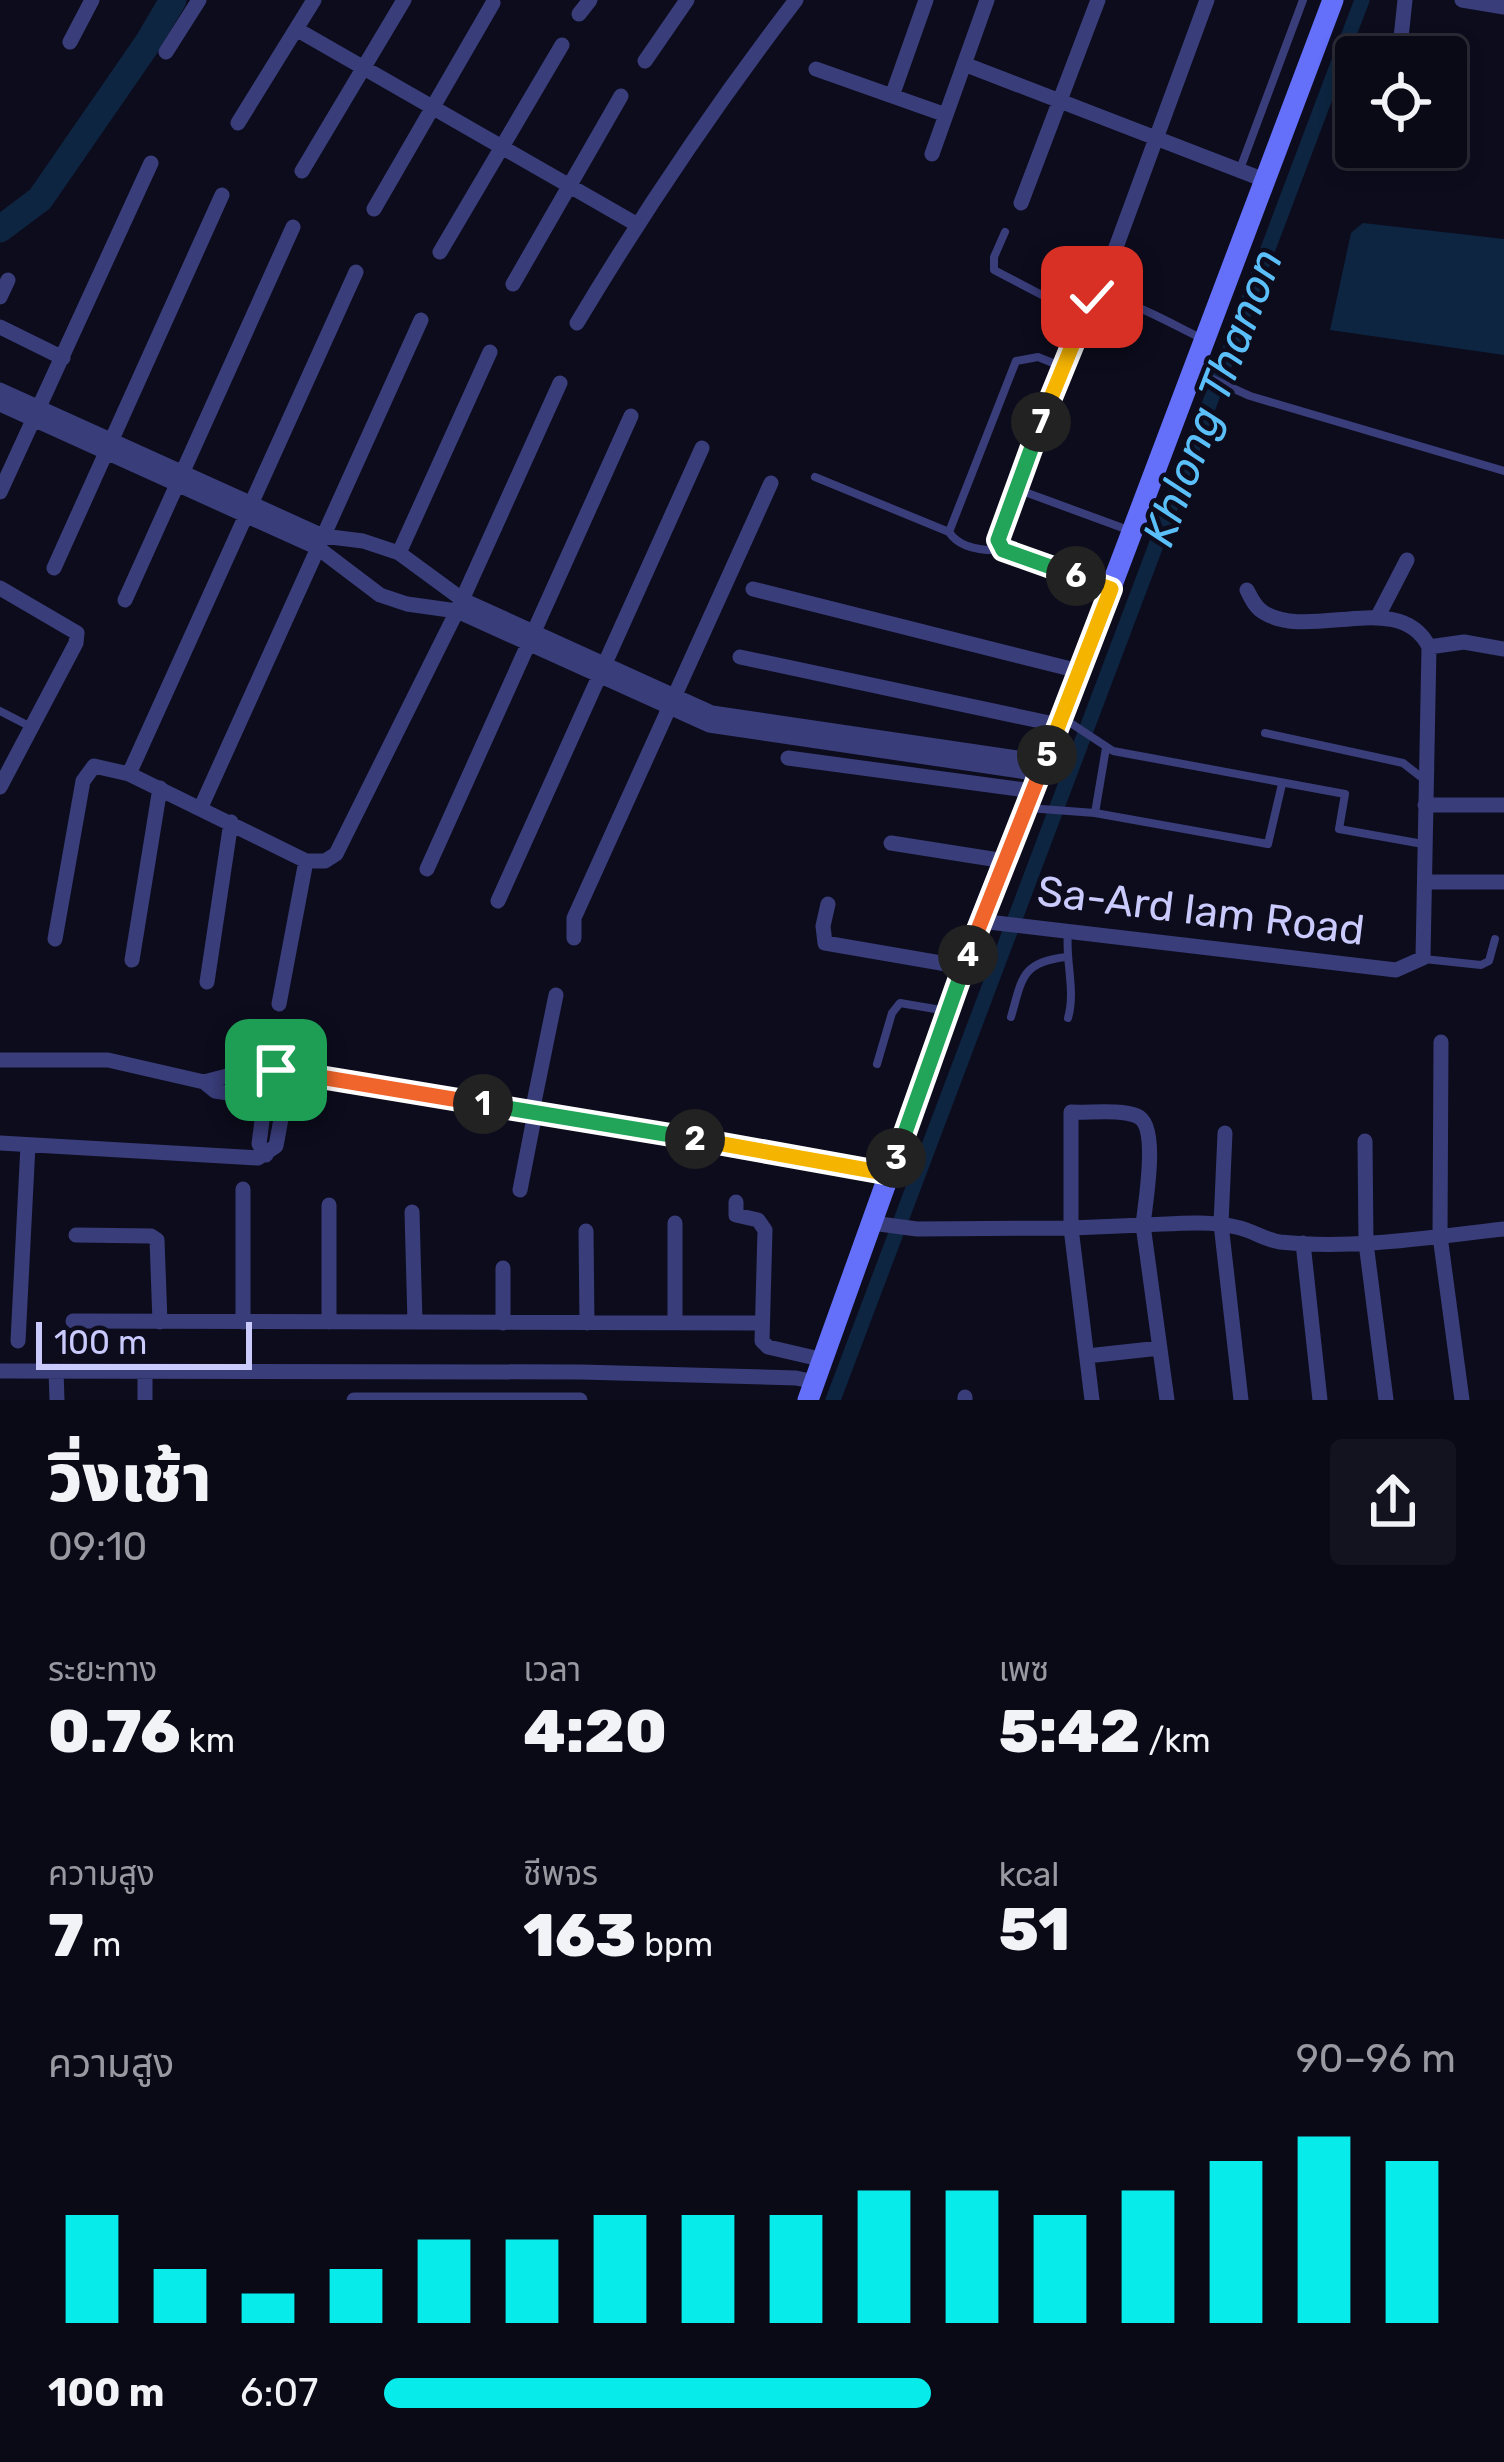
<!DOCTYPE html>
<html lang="th">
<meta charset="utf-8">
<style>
body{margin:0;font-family:Rubik,"Noto Sans Thai",sans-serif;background:#13121f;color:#f1f3f6;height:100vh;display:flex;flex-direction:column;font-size:45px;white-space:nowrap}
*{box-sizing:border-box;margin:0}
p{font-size:39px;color:#999aa1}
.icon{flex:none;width:66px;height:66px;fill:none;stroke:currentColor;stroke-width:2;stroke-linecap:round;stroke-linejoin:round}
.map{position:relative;height:1400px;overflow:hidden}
.side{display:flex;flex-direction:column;background:#0a0916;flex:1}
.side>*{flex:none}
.controls{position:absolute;left:1335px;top:36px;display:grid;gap:24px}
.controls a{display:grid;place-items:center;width:132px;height:132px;border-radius:12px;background:#0a0916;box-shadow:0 6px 18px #0003,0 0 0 3px #2a2a35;font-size:60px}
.scale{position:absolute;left:36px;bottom:30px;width:216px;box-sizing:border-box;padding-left:12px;border:6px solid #cacafd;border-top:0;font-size:33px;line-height:42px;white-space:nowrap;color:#cacafd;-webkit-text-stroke:9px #0d0c1d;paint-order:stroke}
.pin{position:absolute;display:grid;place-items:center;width:102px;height:102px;color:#fff;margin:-51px;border-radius:24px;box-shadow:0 6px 18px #0006}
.km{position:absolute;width:60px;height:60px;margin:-30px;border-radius:50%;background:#222;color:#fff;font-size:33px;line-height:60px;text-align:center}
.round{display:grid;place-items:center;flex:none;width:126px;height:126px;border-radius:12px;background:#13121f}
.head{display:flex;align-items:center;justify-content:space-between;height:204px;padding:0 48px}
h1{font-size:66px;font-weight:800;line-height:90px}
.figures{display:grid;grid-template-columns:repeat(3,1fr);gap:18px;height:204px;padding:12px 48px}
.figures div{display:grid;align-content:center}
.figures b{font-size:60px;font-weight:800}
.figures small{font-size:33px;font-weight:400}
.figures p{font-size:33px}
.chart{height:336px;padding:24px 48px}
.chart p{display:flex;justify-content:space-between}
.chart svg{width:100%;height:216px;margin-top:12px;stroke:#08ebeb;stroke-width:6}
ul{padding:0 48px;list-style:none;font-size:39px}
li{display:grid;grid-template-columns:192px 144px 1fr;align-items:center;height:90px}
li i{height:30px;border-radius:15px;background:#08ebeb}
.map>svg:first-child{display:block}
.water{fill:#0d2540}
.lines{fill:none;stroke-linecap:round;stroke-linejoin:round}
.canal{stroke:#0d2540;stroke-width:15}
.river{stroke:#0d2540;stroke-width:27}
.lane{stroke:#393d7a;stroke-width:8}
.street{stroke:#393d7a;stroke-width:15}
.secondary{stroke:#646ffa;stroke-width:21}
.split-1-casing{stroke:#fff;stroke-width:24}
.split-2-casing{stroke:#fff;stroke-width:24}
.split-3-casing{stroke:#fff;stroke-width:24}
.split-4-casing{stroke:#fff;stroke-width:24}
.split-5-casing{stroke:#fff;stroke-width:24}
.split-6-casing{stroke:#fff;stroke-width:24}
.split-7-casing{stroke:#fff;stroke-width:24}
.split-8-casing{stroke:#fff;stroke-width:24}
.split-1{stroke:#f0652b;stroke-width:15}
.split-2{stroke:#22a559;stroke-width:15}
.split-3{stroke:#f5b400;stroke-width:15}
.split-4{stroke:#22a559;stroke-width:15}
.split-5{stroke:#f0652b;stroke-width:15}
.split-6{stroke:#f5b400;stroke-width:15}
.split-7{stroke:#22a559;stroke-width:15}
.split-8{stroke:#f5b400;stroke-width:15}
.labels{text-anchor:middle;stroke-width:9;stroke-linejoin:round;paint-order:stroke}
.street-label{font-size:42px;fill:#cacafd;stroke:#0d0c1d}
.water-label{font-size:45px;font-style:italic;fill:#5bc0fa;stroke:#0d0c1d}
</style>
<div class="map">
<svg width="1504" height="1400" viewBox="0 0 1504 1400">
<rect width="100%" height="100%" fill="#0d0c1d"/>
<path class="water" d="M1363 223 1504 239V355L1330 330 1351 233Z"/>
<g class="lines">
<path class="canal" d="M833 1400 1362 0"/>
<path class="river" d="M0 229 40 199 147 44 173 0"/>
<path class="lane" d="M1240 169 1303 0
M1005 232 994 257V270L1084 317
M1197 372 1250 396 1504 471
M815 477 949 532
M1014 488 1131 531
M1003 550C984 551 960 549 949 532L1016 361 1038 357 1063 367
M1109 588 1003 550 998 540 1014 488 1092 297C1118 292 1173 325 1199 337
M0 711 31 727
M1063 718 1113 751 1345 794 1339 829 1423 844
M1265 733 1403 763 1425 780
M1028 808 1095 813 1268 844 1282 784
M1095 813 1106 748
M1424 959 1481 965 1489 961 1495 939
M1011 1017C1022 979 1021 962 1066 957
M1068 1018C1076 990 1065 961 1068 932
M877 1064 892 1013 900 1003 947 1011"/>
<path class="street" d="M1462 0 1504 7
M579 14 590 0
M296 29 636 224
M70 42 92 0
M166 52 199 0
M1399 57 1405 0
M645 61 687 0
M964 64 1267 181
M816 69 946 115
M892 96 926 0
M238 123 314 0
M932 154 987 0
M302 171 404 0
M1021 203 1098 0
M374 209 493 3
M440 252 562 45
M1108 269 1207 0
M513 284 621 96
M0 297 8 280
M577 323C644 211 716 104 796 0
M0 327 63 358
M0 390 323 536 363 541 399 553 463 600 712 713 1045 762
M0 404 318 548 380 595 407 604 457 611 709 725 1040 774
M0 492 151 163
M399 553 490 352
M54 568 222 195
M0 588 77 633 76 643 0 787
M753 589 1079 671
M125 600 293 227
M1377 618 1407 560
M1429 647 1464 642 1504 649
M740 657 1059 725
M788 758 1033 791
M129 774 356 272
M1425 805H1504
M201 807 421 320
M891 843 1005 861
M427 869 631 416
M1425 882H1504
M498 901 702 448
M828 904 823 926 825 943 964 967
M980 921 1396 970 1423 958 1429 647C1400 588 1309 642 1263 612 1255 607 1251 598 1247 590
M574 938V918L771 483
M55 939 83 781 94 766 129 774 306 861H325L336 854 457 611 560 383
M132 960 160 788
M207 982 231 822
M279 1004 306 861
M1441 1042 1440 1236 1462 1400
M0 1060H108L204 1082 215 1091 255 1097
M254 1088a18 18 0 1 1 36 0a18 18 0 1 1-36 0Z
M289 1080 307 1075 890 1174
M204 1082 227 1076 255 1081
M264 1105 259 1144 266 1155
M532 1112 556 995
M1071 1112C1090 1113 1120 1109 1137 1116 1160 1125 1145 1203 1143 1225L1071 1228Z
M1225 1133 1221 1224 1241 1400
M1365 1141 1366 1243 1386 1400
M0 1143 258 1158 276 1146 284 1103
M243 1189V1322
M520 1190 535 1113
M736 1202V1215L758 1220 765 1230 762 1341 768 1347 824 1360
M412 1212 415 1322
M675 1223V1323
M872 1223 917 1229 1071 1228 1092 1400
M586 1231 587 1323
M76 1235 151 1236 157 1240 160 1322
M1303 1243 1320 1400
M73 1321 760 1323
M329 1322V1205
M503 1323V1268
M18 1341 28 1145
M1087 1356 1160 1348
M0 1371 581 1372 796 1378 815 1382
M56 1371 57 1400
M965 1397V1400
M145 1400V1372
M354 1400H580
M1167 1400 1143 1225C1173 1224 1207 1220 1236 1227 1252 1230 1265 1240 1280 1242 1354 1250 1431 1237 1504 1229"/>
<path class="secondary" d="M808 1400 980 921 1062 717 1333 0"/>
</g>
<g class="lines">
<defs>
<path id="split-1" d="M276 1070 289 1080 308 1075 483 1104"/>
<path id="split-2" d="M483 1104 695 1139"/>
<path id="split-3" d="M695 1139 890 1174 896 1158"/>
<path id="split-4" d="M896 1158 968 955"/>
<path id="split-5" d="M968 955 1047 755"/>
<path id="split-6" d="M1047 755 1111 589 1076 576"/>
<path id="split-7" d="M1041 422 998 540 1003 550 1076 576"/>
<path id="split-8" d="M1041 422 1092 297"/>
</defs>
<use href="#split-1" class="split-1-casing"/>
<use href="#split-2" class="split-2-casing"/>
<use href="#split-3" class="split-3-casing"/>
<use href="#split-4" class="split-4-casing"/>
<use href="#split-5" class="split-5-casing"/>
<use href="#split-6" class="split-6-casing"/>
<use href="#split-7" class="split-7-casing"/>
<use href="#split-8" class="split-8-casing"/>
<use href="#split-1" class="split-1"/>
<use href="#split-2" class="split-2"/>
<use href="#split-3" class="split-3"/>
<use href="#split-4" class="split-4"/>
<use href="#split-5" class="split-5"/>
<use href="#split-6" class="split-6"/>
<use href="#split-7" class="split-7"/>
<use href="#split-8" class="split-8"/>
</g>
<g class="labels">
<g class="street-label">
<text transform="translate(1201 910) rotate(7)" y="15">Sa-Ard Iam Road</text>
</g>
<g class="water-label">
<text transform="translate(1212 397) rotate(-69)" y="16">Khlong Thanon</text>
</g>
</g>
</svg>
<div class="controls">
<a><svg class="icon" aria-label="locate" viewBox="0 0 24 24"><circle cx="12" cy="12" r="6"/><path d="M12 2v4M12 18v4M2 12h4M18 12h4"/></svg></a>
</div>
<div class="scale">100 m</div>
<div class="pin" style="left:276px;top:1070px;background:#1e9e55"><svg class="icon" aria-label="arrive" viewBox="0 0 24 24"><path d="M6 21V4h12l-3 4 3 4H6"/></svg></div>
<div class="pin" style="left:1092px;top:297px;background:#d93025"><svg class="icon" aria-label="check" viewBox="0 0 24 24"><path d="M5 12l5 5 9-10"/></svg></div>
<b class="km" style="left:483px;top:1104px">1</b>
<b class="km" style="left:695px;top:1139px">2</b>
<b class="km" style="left:896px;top:1158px">3</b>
<b class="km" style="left:968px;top:955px">4</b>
<b class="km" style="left:1047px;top:755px">5</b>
<b class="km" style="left:1076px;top:576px">6</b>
<b class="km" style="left:1041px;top:422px">7</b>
</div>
<section class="side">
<div class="head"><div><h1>วิ่งเช้า</h1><p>09:10</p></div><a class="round"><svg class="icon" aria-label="share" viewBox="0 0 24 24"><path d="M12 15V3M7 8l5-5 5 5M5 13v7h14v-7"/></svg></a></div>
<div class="figures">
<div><p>ระยะทาง</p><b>0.76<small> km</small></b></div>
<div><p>เวลา</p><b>4:20</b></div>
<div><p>เพซ</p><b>5:42<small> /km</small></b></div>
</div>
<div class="figures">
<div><p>ความสูง</p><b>7<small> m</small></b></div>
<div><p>ชีพจร</p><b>163<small> bpm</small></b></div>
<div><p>kcal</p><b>51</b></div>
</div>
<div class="chart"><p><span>ความสูง</span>90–96 m</p>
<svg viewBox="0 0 160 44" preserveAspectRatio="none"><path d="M5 44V22M15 44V33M25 44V38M35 44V33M45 44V27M55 44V27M65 44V22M75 44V22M85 44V22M95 44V17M105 44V17M115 44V22M125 44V17M135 44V11M145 44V6M155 44V11"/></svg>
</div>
<ul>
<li><b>100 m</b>6:07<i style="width:51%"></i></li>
</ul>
</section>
